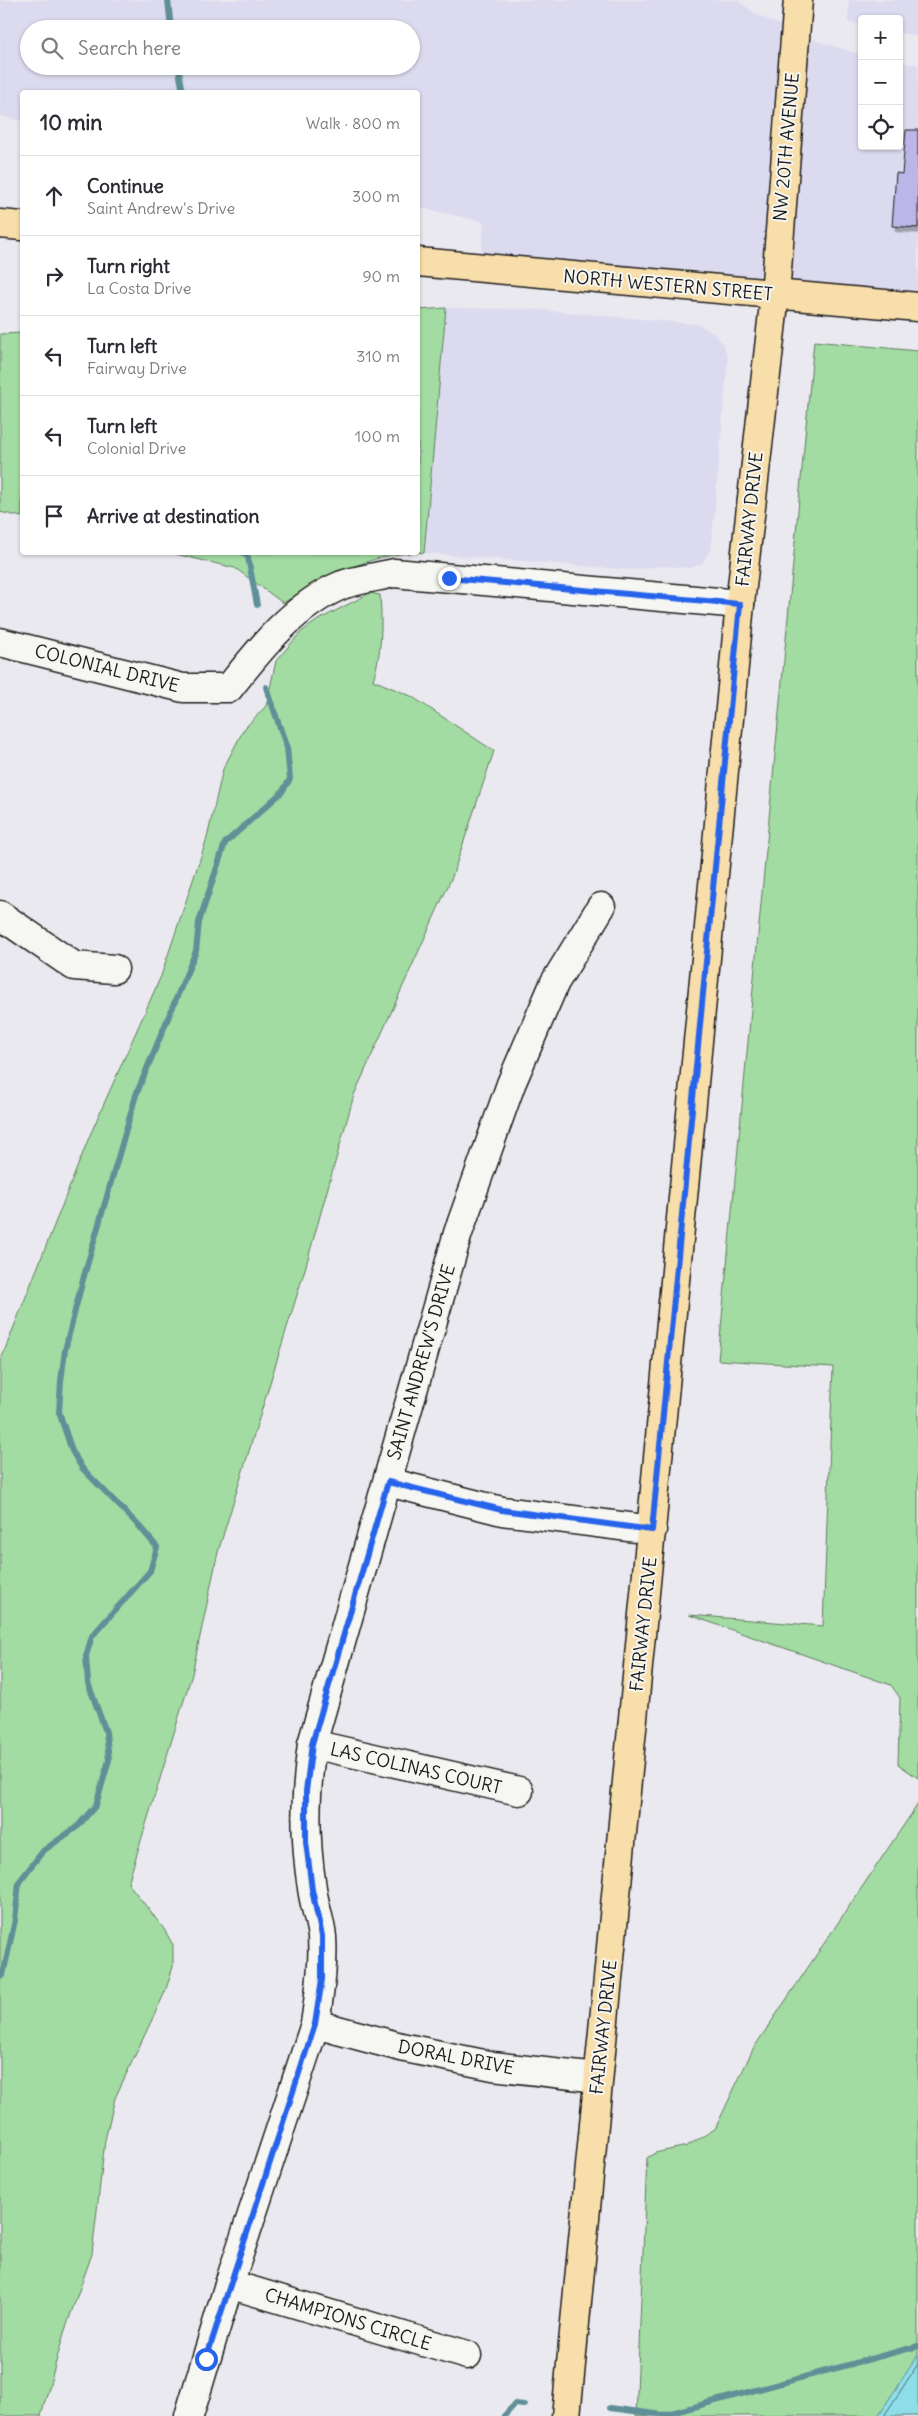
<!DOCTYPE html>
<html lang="en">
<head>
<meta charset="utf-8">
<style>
	body { margin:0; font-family:Delius,sans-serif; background:#f2f2f3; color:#2b2b33 }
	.controls { position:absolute; right:15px; top:15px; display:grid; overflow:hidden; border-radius:5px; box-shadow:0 1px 4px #0004 }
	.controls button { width:45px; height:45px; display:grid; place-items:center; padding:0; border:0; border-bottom:1px solid #e1e1e2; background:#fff; color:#2b2b33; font:25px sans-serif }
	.stop { position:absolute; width:15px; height:15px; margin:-11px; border:4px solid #2563eb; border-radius:50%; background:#fff }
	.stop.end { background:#2563eb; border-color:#fff; box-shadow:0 1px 5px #0008 }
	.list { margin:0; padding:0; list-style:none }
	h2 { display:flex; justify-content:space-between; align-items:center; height:65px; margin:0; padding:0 20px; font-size:21px }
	h2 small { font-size:16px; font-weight:400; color:#7c7c81 }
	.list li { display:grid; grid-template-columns:32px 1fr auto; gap:15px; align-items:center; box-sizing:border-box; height:80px; padding:0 20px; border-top:1px solid #e1e1e2 }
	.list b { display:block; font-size:19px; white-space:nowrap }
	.list p { margin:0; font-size:16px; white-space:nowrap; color:#7c7c81 }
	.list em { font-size:16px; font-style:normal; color:#7c7c81 }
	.icon { flex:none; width:28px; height:28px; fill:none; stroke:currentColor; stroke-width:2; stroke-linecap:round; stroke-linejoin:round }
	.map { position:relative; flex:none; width:918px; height:2416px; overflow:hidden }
	.search { position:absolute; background:#fff; box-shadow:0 1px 4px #0004; left:20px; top:20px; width:400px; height:55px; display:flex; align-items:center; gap:12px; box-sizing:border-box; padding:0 18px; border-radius:28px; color:#7c7c81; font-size:19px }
	.panel { position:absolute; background:#fff; box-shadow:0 1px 4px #0004; left:20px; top:90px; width:400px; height:465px; border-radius:5px }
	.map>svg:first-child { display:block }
	.built { fill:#dcdaee; fill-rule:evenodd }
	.green { fill:#a2dca2; stroke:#5f7c5f }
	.water { fill:#8edee9; stroke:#609097 }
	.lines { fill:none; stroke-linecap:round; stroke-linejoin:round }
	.shore { stroke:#4a6a6e; stroke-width:1 }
	.stream { stroke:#609097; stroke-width:6 }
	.building { fill:#bbb6e8; stroke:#1c1c1c; filter:url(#shadow) }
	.minor-casing { stroke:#1c1c1c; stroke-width:31 }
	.major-casing { stroke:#1c1c1c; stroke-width:31 }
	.minor { stroke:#f6f6f2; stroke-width:28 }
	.major { stroke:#f8deab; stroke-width:28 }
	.route { stroke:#2563eb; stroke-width:6 }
	.labels { text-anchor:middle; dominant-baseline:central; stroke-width:4; stroke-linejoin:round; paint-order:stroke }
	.street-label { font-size:18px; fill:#1c1c1c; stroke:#f6f6f2 }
</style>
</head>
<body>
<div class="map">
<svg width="918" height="2416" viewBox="0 0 918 2416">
	<defs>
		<filter id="shadow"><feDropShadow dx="3" dy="5.5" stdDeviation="0" flood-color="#0004"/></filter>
	</defs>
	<rect width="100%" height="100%" fill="#eae9f0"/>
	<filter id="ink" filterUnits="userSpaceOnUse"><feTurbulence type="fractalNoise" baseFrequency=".02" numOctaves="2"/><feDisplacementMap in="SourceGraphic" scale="10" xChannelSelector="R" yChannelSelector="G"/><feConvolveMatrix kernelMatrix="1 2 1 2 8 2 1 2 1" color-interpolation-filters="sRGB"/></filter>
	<g filter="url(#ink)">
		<g class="built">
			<path d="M0 0H737L756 14 804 37 862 55V146H899V62L918 65V307L480 268 484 222 418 207V92H22V121L0 116ZM29 29H411V66H29Z"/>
			<polygon points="849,0 918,0 918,36 899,33 899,19 862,19 862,25 848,22"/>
			<polygon points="446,308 530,309 697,324 712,332 723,343 728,358 711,549 702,563 691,568 660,566 633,570 424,553"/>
		</g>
		<g class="green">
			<polygon points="446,308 424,553 418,552 418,310"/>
			<polygon points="22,333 22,517 0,512 0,334"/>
			<polygon points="814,341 918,351 918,1778 898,1764 900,1698 891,1685 689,1615 823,1626 833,1367 718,1360"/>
			<path d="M171 553H410C365 556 321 580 283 603L235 568Z"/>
			<path d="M370 593 380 595C382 624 382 652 373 680L411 696 494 751 452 877 354 1095 305 1269 218 1552 192 1674 128 1883 164 1929 173 1945V1967L165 1992 115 2098 105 2140 92 2254 64 2333 41 2416H0V1362L90 1135 161 976 207 838 223 769 244 729 266 706 276 661 301 632 318 620Z"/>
			<polygon points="918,1804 918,2416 636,2416 647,2158 655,2153 687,2146 715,2129 753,2049"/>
		</g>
		<polygon class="water" points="918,2355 918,2416 878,2416"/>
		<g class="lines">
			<polyline class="shore" points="884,2416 918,2364"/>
			<g class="stream">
				<polyline points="168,0 171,29"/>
				<polyline points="178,66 183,92"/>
				<polyline points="242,552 248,557 257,605"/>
				<polyline points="0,1977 3,1975 15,1920 19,1882 43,1851 78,1826 96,1805 109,1760 106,1732 88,1683 86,1656 92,1636 150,1571 157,1547 139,1526 82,1468 72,1451 59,1412 61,1381 65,1350 82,1283 136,1095 196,951 199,922 225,843 282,792 290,779 287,748 266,687"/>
				<polyline points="610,2408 664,2415 918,2346"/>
				<polyline points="504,2416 515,2404 524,2405"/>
			</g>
		</g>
		<polygon class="building" points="906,130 918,130 918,228 892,226 896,173 902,174"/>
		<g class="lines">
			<defs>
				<g id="minor">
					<path d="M0 642 183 688H229C260 649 294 605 342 585 358 579 378 577 394 573L740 604"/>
					<polyline points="0,915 74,966 114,969"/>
					<polyline points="388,1482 502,1511 652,1530"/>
					<polyline points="312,1744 519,1791"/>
					<polyline points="315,2024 401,2047 493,2066 598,2078"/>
					<polyline points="229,2284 467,2355"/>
					<path d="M189 2416 229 2284 315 2024C319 1995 324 1966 322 1937 320 1920 314 1904 312 1888 304 1836 305 1795 312 1744L458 1233 511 1084 555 982 601 907"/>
				</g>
				<g id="major">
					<polyline points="0,224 22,226"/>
					<polyline points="418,262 918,307"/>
					<polyline points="566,2416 740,604 775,295 798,0"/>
				</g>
			</defs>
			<use href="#minor" class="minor-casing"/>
			<use href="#major" class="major-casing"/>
			<use href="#minor" class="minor"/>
			<use href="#major" class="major"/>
		</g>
	</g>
	<g class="lines" filter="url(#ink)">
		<polyline class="route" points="206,2359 315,2024 322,1979 322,1936 312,1890 306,1842 306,1791 312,1744 388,1482 502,1510 652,1530 740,604 449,578"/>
	</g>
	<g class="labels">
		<g class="street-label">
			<text transform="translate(786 147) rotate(-85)">NW 20TH AVENUE</text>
			<text transform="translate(668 285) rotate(5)">NORTH WESTERN STREET</text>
			<text transform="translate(749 519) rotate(-84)">FAIRWAY DRIVE</text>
			<text transform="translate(107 668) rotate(14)">COLONIAL DRIVE</text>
			<text transform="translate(421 1362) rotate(-74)">SAINT ANDREW'S DRIVE</text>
			<text transform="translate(643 1624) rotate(-84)">FAIRWAY DRIVE</text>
			<text transform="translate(416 1768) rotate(13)">LAS COLINAS COURT</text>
			<text transform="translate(603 2027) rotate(-84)">FAIRWAY DRIVE</text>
			<text transform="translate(456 2057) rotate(11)">DORAL DRIVE</text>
			<text transform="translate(348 2319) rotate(17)">CHAMPIONS CIRCLE</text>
		</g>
	</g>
</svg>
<div class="controls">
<button>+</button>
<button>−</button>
<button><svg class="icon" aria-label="locate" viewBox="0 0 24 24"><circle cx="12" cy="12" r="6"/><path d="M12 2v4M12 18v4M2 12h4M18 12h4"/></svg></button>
</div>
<div class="stop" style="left:206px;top:2359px"></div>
<div class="stop end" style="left:449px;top:578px"></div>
<div class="search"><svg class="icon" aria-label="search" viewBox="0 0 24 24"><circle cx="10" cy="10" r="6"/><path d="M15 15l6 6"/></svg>Search here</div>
<section class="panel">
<h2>10 min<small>Walk · 800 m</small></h2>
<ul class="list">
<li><svg class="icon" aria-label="ahead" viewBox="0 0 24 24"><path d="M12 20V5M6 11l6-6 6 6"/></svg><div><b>Continue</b><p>Saint Andrew's Drive</p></div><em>300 m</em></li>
<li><svg class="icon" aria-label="right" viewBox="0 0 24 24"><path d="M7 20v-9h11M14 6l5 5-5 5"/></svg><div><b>Turn right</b><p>La Costa Drive</p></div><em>90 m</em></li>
<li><svg class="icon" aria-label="left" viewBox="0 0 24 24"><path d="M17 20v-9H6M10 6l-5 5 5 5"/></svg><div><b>Turn left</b><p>Fairway Drive</p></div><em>310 m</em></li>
<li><svg class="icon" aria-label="left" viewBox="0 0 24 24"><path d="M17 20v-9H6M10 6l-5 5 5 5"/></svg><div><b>Turn left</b><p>Colonial Drive</p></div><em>100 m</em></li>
<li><svg class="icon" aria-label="arrive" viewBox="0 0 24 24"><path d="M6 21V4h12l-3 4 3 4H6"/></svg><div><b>Arrive at destination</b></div></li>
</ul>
</section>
</div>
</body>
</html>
